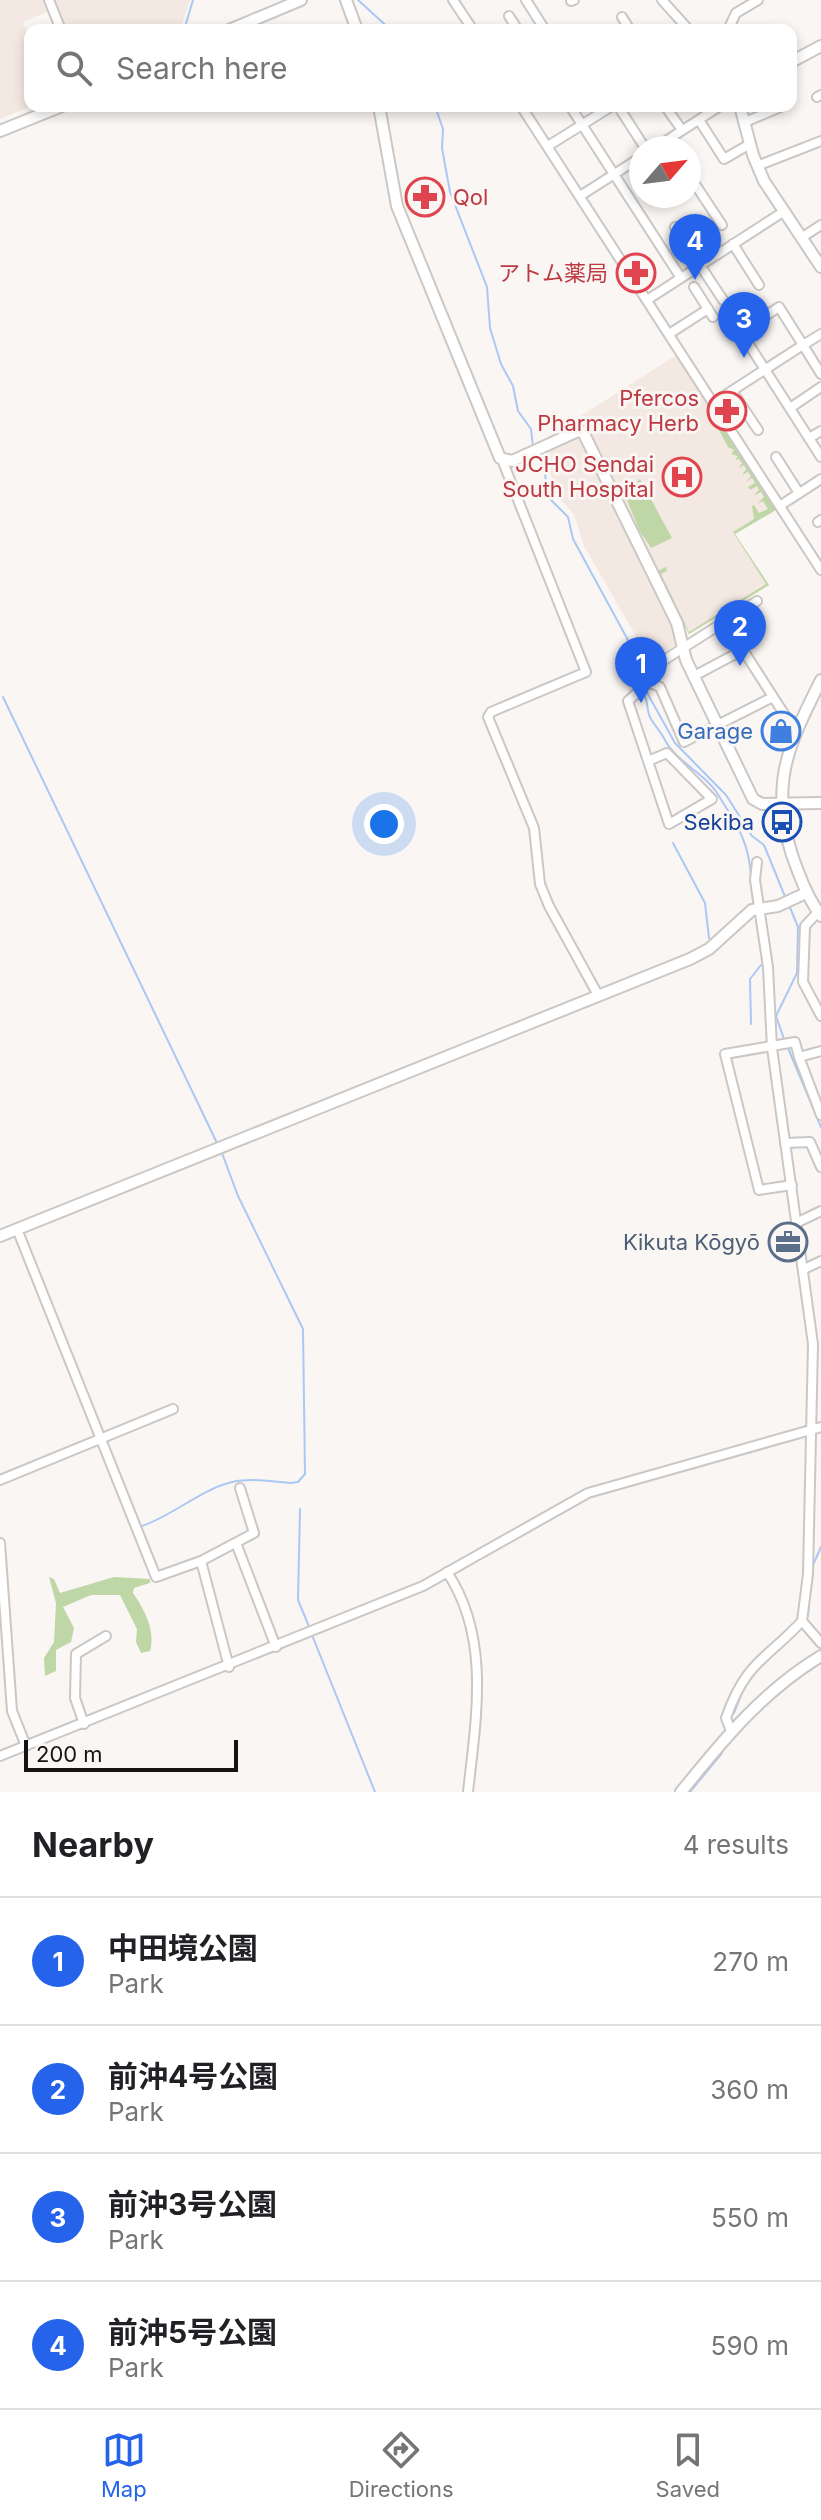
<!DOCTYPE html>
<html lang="en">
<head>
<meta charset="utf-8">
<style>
	body { margin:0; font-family:Inter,"Noto Sans JP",sans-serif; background:#f2f2f2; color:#202124 }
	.compass { position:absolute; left:629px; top:136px; width:72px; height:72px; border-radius:50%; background:#fff; box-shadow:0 4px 12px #0003; rotate:62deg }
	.scale { position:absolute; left:24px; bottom:20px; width:214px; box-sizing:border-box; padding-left:8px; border:4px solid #161413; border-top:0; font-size:22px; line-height:28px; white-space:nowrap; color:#161413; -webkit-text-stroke:6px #faf6f4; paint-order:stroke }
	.you { position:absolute; left:384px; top:824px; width:28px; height:28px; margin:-20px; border:6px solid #fff; border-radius:50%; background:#1a73e8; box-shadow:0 0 0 12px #1a73e833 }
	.badge { display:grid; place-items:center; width:52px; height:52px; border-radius:50%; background:#2563eb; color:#fff; font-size:26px; font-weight:700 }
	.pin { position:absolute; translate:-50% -66px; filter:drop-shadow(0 2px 4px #0008) }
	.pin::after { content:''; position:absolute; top:42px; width:28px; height:24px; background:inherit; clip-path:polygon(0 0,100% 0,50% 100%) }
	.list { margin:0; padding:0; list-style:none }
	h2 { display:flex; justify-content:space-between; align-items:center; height:104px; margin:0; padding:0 32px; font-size:34px }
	h2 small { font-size:26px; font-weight:400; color:#757577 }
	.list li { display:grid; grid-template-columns:52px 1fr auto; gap:24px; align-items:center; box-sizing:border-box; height:128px; padding:0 32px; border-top:2px solid #e0e0e0 }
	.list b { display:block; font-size:30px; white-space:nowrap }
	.list p { margin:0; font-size:26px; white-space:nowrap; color:#757577 }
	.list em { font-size:26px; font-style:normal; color:#757577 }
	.icon { flex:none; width:44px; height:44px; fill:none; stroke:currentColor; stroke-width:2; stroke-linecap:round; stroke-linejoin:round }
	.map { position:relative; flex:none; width:821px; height:1792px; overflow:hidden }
	.search { position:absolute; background:#fff; box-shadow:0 4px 12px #0003; left:24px; right:24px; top:24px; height:88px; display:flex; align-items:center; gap:20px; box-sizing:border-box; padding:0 28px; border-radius:16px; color:#757577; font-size:30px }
	.sheet { height:616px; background:#fff }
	nav { display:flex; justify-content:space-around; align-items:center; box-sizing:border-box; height:112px; border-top:2px solid #e0e0e0; background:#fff; font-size:22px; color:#757577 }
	nav a { display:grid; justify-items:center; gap:4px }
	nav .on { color:#2563eb }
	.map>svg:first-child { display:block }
	.built { fill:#f4e9e2 }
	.green { fill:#bfd7a7 }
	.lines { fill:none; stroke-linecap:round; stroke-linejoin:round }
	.stream { stroke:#abc8f5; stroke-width:2 }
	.minor-casing { stroke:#cbc7c4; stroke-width:12 }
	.tertiary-casing { stroke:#cbc7c4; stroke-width:14 }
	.minor { stroke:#fff; stroke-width:8 }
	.tertiary { stroke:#fff; stroke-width:10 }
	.labels { text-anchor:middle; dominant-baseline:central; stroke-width:6; stroke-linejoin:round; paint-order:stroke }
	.health-label { font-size:22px; fill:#be3a42; stroke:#faf6f4; text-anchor:end }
	.shop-label { font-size:22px; fill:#366cbe; stroke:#faf6f4; text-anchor:end }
	.transit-label { font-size:22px; fill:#164399; stroke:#faf6f4; text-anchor:end }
	.service-label { font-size:22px; fill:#4e5e75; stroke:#faf6f4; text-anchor:end }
</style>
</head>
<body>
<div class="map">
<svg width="821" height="1792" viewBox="0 0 821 1792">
	<rect width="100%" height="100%" fill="#faf6f4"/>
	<g class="built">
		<polygon points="0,0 44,0 48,12 23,22 30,40 32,106 0,119"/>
		<polygon points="54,0 190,0 180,30 66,30"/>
		<polygon points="678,354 776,510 735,534 769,585 689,634 586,430 578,427 538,443"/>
		<polygon points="577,437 582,439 673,625 671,632 677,644 646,663 641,645 584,546 574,514 559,498 542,452"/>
	</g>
	<g class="green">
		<polygon points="714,413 776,510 735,534 769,585 689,634 657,571 666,567 667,571 661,574 689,632 766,584 733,532 754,519 752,506 754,505 759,513 768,509 763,501 757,504 764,497 761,492 753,496 759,490 757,486 750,490 748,487 755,483 752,478 746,482 751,476 748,472 742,475 746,469 744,465 739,468 742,463 739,459 735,460 738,456 731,454 734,450 728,447 711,415"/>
		<polygon points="640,479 672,538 651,548 639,530 625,495"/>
		<path d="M49 1577 54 1579 60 1593 114 1577 150 1579V1583L134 1588 133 1593C144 1609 156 1631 150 1651L141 1653 136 1642 137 1629 120 1595H91L63 1607 74 1628 71 1642 56 1650V1671L45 1676 44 1658 54 1642 56 1603Z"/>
	</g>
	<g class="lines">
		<g class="stream">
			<polyline points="358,0 391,30"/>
			<polyline points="184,30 193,0"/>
			<polyline points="435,106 443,129 442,148 450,192 487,287 490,328 501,364 513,386 518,411 531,429 533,447"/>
			<polyline points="0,125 47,106"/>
			<polyline points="537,455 543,463 549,498 568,517 573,539 629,642 636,661 636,680 640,685"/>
			<polyline points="632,651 631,674 637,686"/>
			<polyline points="645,689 675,743 726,795 752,836 764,845 786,899"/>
			<path d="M641 691C650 700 645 709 651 719 655 726 661 732 665 740 676 762 706 774 717 793 735 822 749 840 751 877"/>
			<polyline points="3,697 217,1143"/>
			<polyline points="673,843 705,903 709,938"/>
			<polyline points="752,887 753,902"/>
			<polyline points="751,1024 750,979 761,965"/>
			<polyline points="785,1042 776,1016 797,973 798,927 789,905"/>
			<polyline points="788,1048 821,1127"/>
			<polyline points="300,1509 298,1600 310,1629"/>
			<path d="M139 1527C172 1517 199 1490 232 1482 250 1478 272 1481 290 1483L298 1482 305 1474 303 1329 238 1196 222 1153"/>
			<polyline points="812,1567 821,1547"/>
			<polyline points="808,1616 810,1590"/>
			<polyline points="312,1635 375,1792"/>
			<polyline points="734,1713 744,1688"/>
			<polyline points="690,1792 722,1753"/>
		</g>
		<defs>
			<g id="minor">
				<polyline points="49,0 61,30"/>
				<polyline points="453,0 473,30"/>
				<polyline points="526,0 545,30"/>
				<polyline points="662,0 689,30"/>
				<polyline points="571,1 574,0"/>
				<polyline points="509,16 518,30"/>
				<polyline points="622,17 630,30"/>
				<polyline points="728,30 736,13 758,0"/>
				<polyline points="817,97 821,95"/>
				<polyline points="521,106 821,570"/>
				<polyline points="570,106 681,278"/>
				<polyline points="618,106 645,148"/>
				<polyline points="665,106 682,130"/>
				<polyline points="699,120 724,159 750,144"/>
				<polyline points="745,122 783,106"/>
				<polyline points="548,146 612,106"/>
				<polyline points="655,148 720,106"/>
				<polyline points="757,166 821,141"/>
				<polyline points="689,175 722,225"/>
				<polyline points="580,196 641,157"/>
				<polyline points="675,227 723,300"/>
				<polyline points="801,238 821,225"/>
				<polyline points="733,244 759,285"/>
				<polyline points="694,287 713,317"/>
				<polyline points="647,300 783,212"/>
				<polyline points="669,334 708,309"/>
				<polyline points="821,334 803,345 779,307 741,332 821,457"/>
				<polyline points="732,391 758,430"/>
				<polyline points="713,403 803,345 821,374"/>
				<polyline points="790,408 821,387"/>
				<polyline points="809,438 821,431"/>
				<polyline points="776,457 799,493"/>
				<polyline points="503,462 586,672 491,712 488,717 534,828 540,884 549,906 598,995"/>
				<polyline points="781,505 821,479"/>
				<polyline points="818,522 821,520"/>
				<polyline points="694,676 743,650 795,731"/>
				<polyline points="649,682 660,687 684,742 773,697"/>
				<polyline points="648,761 667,753 712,799 669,824 628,701 649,682 650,669 757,601"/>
				<polyline points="757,862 755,880 768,967 772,1048 813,1344 808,1574 802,1621 821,1643"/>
				<polyline points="818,912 805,926 803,982 821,1016"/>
				<polyline points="799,1057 821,1115"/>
				<polyline points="785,1143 810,1142 821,1167"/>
				<polyline points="792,1185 759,1190 725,1054 795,1042 799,1057 821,1051"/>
				<polyline points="798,1222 821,1211"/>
				<polyline points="17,1229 156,1577 201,1561 229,1667"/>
				<polyline points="804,1269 821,1261"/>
				<polyline points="0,1480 173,1409"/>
				<polyline points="0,1543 12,1711 26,1746"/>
				<polyline points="236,1543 276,1647"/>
				<polyline points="201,1561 254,1533 240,1488"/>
				<path d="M447 1572C491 1638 476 1718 468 1792"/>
				<polyline points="84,1724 75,1698 76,1654 106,1636"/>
				<path d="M731 1731 726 1718C746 1661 766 1660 802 1621"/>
				<polyline points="0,1756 423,1586 588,1493 821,1427"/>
			</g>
			<g id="tertiary">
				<polyline points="346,0 357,30"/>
				<polyline points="229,30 301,0"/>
				<polyline points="791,62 821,46"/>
				<polyline points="379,106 397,206 500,458 512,461 578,431 583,432 677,623 686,660 753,799 762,804 821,803"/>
				<polyline points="740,106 753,155 764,181 821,267"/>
				<polyline points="0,131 62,106"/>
				<path d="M821 680C789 744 769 783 792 855 800 877 807 897 821 916"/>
				<polyline points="0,1236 690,959 709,949 752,910 778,906 806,893"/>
				<path d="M681 1792C723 1740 763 1691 821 1656"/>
			</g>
		</defs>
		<use href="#minor" class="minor-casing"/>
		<use href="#tertiary" class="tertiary-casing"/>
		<use href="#minor" class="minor"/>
		<use href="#tertiary" class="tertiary"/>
	</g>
	<defs>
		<symbol id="pharmacy-ring" viewBox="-11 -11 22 22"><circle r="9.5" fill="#faf6f4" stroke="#e0444e" stroke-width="1.5"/><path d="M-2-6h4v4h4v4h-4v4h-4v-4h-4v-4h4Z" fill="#e0444e"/></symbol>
		<symbol id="hospital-ring" viewBox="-11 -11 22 22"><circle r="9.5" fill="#faf6f4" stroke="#e0444e" stroke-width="1.5"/><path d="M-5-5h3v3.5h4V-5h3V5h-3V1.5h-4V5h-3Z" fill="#e0444e"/></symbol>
		<symbol id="shop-ring" viewBox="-11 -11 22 22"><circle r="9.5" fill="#faf6f4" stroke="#3f7fe0" stroke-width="1.5"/><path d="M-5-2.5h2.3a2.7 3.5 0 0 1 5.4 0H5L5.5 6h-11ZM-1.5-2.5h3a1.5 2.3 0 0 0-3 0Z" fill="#3f7fe0"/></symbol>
		<symbol id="bus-ring" viewBox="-11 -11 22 22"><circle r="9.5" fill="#faf6f4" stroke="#1a4fb4" stroke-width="1.5"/><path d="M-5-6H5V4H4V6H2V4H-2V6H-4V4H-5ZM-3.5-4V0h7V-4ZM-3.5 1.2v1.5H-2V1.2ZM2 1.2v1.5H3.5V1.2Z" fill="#1a4fb4"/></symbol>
		<symbol id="office-ring" viewBox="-11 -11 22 22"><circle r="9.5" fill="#faf6f4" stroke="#5c6f8a" stroke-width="1.5"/><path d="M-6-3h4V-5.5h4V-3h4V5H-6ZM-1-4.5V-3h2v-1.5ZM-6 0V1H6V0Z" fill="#5c6f8a"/></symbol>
	</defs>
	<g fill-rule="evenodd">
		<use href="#pharmacy-ring" x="403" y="175" width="44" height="44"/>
		<use href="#pharmacy-ring" x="614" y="251" width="44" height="44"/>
		<use href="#pharmacy-ring" x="705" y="389" width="44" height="44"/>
		<use href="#hospital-ring" x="660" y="455" width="44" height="44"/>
		<use href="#shop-ring" x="759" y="709" width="44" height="44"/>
		<use href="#bus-ring" x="760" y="800" width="44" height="44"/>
		<use href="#office-ring" x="766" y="1220" width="44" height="44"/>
	</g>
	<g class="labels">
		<g class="health-label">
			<text x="453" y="197" text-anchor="start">Qol</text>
			<text x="608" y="273">アトム薬局</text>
			<text x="699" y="398">Pfercos<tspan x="699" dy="25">Pharmacy Herb</tspan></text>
			<text x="654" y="464">JCHO Sendai<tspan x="654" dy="25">South Hospital</tspan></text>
		</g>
		<g class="shop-label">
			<text x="753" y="731">Garage</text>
		</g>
		<g class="transit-label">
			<text x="754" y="822">Sekiba</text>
		</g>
		<g class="service-label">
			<text x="760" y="1242">Kikuta Kōgyō</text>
		</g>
	</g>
</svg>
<svg class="compass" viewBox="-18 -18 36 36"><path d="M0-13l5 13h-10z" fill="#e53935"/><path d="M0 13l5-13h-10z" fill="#757577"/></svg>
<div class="scale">200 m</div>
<div class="you"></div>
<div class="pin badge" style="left:641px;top:703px">1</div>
<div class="pin badge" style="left:740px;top:666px">2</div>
<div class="pin badge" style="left:744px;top:358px">3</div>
<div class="pin badge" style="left:695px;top:280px">4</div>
<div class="search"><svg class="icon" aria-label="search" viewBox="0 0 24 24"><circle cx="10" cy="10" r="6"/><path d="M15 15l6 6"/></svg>Search here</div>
</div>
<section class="sheet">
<h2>Nearby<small>4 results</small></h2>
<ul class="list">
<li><span class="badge">1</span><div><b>中田境公園</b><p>Park</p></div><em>270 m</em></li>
<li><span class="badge">2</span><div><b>前沖4号公園</b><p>Park</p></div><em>360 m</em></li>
<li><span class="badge">3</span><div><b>前沖3号公園</b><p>Park</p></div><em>550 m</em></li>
<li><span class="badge">4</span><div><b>前沖5号公園</b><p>Park</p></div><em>590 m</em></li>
</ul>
</section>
<nav>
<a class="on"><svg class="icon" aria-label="map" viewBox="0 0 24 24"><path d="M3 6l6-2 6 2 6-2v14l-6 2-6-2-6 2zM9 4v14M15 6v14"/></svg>Map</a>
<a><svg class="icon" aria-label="directions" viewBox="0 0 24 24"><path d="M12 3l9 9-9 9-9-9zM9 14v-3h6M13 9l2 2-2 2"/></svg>Directions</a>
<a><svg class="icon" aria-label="saved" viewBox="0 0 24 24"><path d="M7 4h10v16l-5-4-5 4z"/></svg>Saved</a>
</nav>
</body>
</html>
